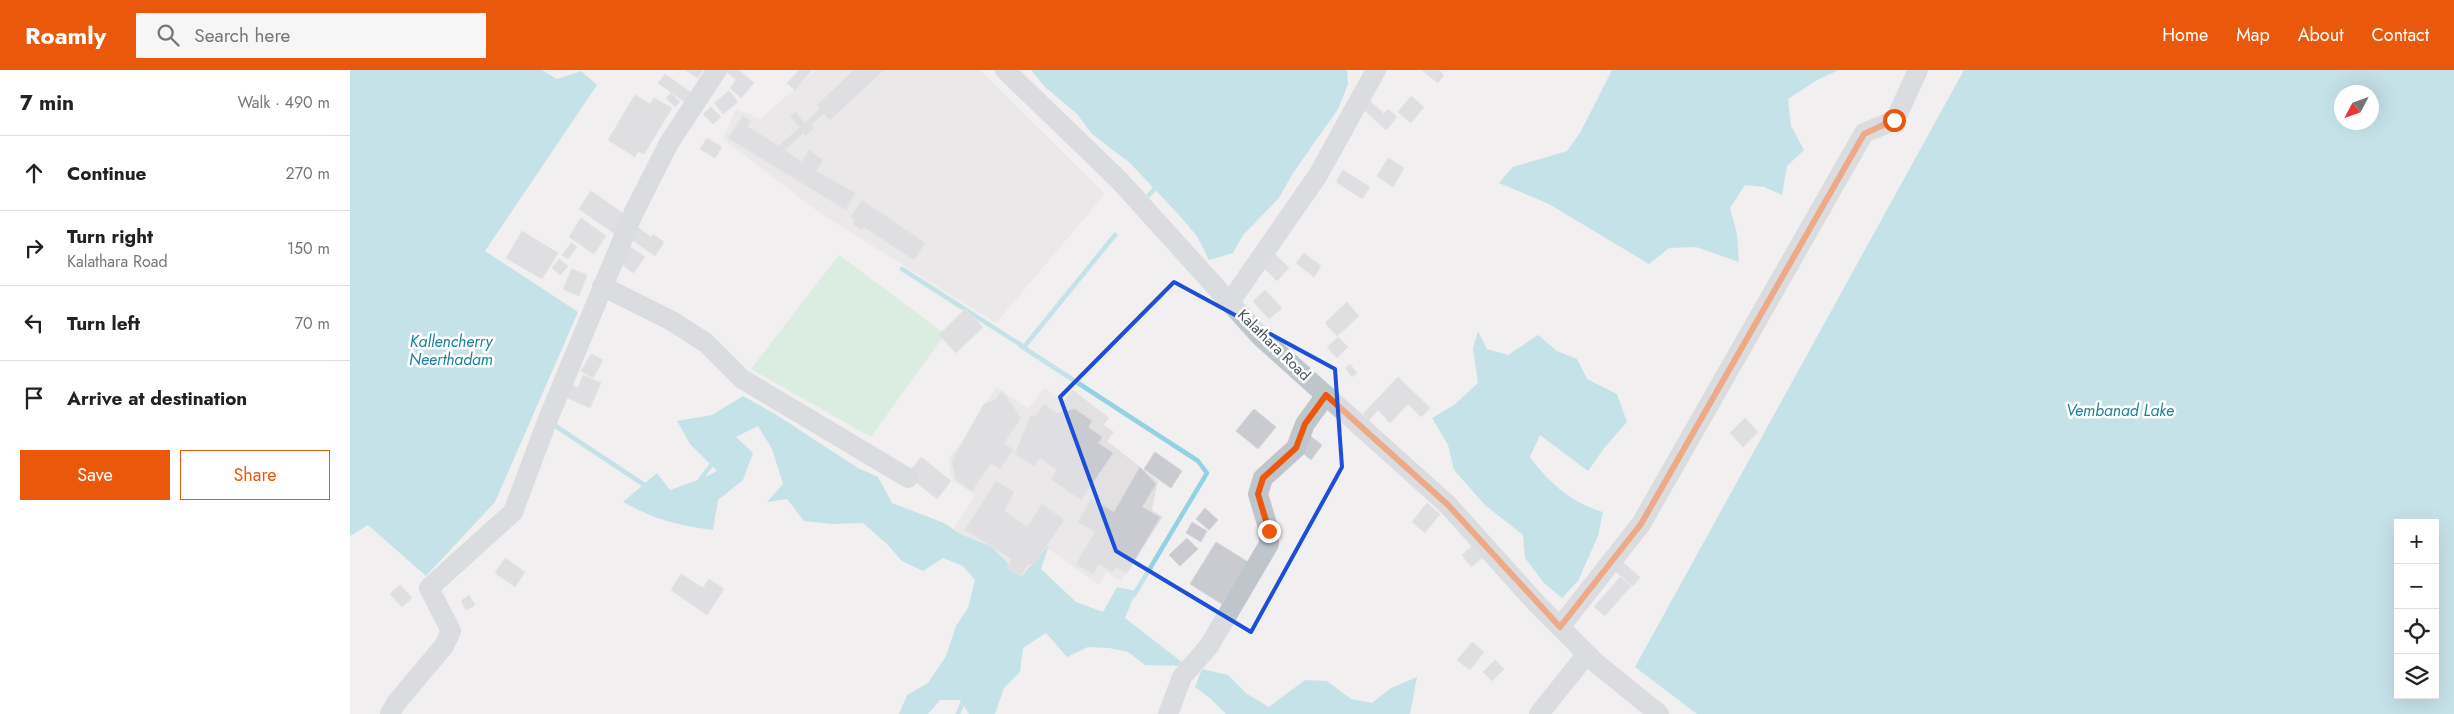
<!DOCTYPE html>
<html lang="en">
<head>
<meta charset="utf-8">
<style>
	body { margin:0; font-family:Jost,sans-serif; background:#f6f6f6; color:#222 }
	.controls { position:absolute; right:15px; bottom:15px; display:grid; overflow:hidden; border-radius:0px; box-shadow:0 5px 20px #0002 }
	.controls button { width:45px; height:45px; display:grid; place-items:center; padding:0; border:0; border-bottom:1px solid #e0e0e0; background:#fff; color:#222; font:25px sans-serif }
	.compass { position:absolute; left:1984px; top:15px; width:45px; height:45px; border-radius:50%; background:#fff; box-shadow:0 5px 20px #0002; rotate:229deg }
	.stop { position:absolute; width:15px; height:15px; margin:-11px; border:4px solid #ea580c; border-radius:50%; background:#fff }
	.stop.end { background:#ea580c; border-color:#fff; box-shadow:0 1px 5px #0008 }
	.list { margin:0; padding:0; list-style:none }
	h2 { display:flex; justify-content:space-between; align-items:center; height:65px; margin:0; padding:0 20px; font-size:21px }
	h2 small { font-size:16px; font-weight:400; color:#767676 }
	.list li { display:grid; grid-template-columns:32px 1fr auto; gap:15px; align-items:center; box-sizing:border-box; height:75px; padding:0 20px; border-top:1px solid #e0e0e0 }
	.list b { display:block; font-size:19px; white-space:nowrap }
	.list p { margin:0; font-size:16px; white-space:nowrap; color:#767676 }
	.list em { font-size:16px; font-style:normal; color:#767676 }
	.actions { display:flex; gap:10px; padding:15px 20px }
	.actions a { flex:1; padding:11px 0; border:1px solid #ea580c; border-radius:0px; text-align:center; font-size:18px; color:#ea580c }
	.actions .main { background:#ea580c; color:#fff }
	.icon { flex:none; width:28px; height:28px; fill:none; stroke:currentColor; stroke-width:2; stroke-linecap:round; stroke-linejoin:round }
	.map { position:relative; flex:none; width:2104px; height:644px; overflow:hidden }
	header { display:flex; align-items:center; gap:30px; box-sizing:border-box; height:70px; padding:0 25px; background:#ea580c; color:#fff }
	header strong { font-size:24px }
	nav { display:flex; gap:28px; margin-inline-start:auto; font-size:18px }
	.search { width:350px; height:45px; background:#f6f6f6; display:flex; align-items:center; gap:12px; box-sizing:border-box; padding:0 18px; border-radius:0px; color:#767676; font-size:19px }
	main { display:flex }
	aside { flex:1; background:#fff }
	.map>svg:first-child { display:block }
	.education { fill:#e2e0e0 }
	.green { fill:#c1ead1 }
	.water { fill:#93d2e3; fill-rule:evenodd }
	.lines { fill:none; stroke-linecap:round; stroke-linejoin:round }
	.stream { stroke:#93d2e3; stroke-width:4.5 }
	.building { fill:#c9cbd1; stroke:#d3d5d9 }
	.minor { stroke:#bec6cc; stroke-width:20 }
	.route { stroke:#ea580c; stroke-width:6 }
	.marked { fill:none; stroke:#1d4ed8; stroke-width:4; stroke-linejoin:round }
	.labels { text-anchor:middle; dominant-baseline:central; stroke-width:5; stroke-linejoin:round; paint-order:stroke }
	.street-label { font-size:15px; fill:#48525a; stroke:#fff }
	.water-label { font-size:16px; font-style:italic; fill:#1b809b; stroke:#fff }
</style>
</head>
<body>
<header>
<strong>Roamly</strong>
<div class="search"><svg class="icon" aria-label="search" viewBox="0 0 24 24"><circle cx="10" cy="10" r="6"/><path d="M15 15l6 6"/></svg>Search here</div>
<nav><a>Home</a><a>Map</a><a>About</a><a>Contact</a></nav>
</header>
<main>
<aside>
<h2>7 min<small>Walk · 490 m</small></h2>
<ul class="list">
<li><svg class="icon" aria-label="ahead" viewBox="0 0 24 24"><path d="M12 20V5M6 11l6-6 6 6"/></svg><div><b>Continue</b></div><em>270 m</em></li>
<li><svg class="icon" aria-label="right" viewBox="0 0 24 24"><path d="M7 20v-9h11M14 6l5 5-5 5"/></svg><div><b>Turn right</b><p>Kalathara Road</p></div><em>150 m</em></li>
<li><svg class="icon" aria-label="left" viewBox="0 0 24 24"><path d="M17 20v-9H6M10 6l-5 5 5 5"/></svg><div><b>Turn left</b></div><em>70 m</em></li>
<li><svg class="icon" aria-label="arrive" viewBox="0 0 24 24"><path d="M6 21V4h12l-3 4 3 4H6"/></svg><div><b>Arrive at destination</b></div></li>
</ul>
<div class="actions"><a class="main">Save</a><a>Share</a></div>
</aside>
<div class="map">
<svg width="2104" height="644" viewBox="0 0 2104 644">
	<rect width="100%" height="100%" fill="#f1efef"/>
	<g class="education">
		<polygon points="466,0 630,0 755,124 646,253 471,144 373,69 386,39 410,49"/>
		<polygon points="646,317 678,338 695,318 713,332 723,320 759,348 754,355 764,362 757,371 808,411 802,440 813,447 771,511 756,502 749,515 696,477 676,510 601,463 625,425 602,410 598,389 613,370"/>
	</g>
	<polygon class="green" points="489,185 595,264 521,367 401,299"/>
	<g class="water">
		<polygon points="0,0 192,0 207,9 231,1 247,15 135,181 228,242 145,432 76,506 18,455 0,466"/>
		<polygon points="681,0 997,0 998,14 988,39 943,103 929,128 893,165 883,183 859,190 847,166 828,144 780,93 742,64 727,44 695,17"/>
		<polygon points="1262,0 1489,0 1467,10 1438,29 1441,56 1454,80 1437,96 1432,125 1414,117 1395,115 1380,138 1387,164 1389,192 1346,177 1319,178 1299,194 1199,134 1149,113 1163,97 1217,81 1230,63"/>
		<path d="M1614 0H2104V644H1347L1285 597ZM1992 22H2022V52H1992ZM2048 453H2085V625H2048Z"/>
		<path d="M1128 261 1137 279 1158 285 1188 265 1207 281 1227 289 1237 309 1267 324 1277 352 1255 377 1238 401 1190 365 1180 387C1199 413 1222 433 1253 442L1248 466 1228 511 1212 528 1194 513 1175 488 1173 465 1135 435 1104 400 1098 375 1082 348 1104 335 1128 313 1123 279Z"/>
		<path d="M393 326 425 344 508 398 528 407 542 433 594 453 610 464 642 477 671 507 699 475 691 499 726 532 753 542 767 517 786 521 775 548 837 596 795 595 778 582 759 578 738 577 717 587 696 563 673 578 670 602 654 618 645 644H619L610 630H590L578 644H549L557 625 578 613 596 586 606 556 618 538 625 510 613 496 593 488 573 501 552 491 537 474 513 453 482 454 454 451 437 429 417 432 433 414 422 379 408 356 386 367 403 383 393 410 368 430 363 460C326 455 306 450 273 432L307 403 320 420 351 409 367 401 340 374 327 351 362 345Z"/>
		<polygon points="852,599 878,605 897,624 919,637 955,610 977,611 1001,629 1022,633 1041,618 1067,607 1060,644 876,644 861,629 845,617"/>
	</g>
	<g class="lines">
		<g class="stream">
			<polyline points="799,125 807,116"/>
			<polyline points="552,199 674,277 765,165"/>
			<polyline points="671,276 848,391 857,403 784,525"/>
			<polyline points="201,353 299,418"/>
			<polyline points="348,413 364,391"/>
			<polyline points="608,644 614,629"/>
		</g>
	</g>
	<g class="building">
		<polygon points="335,0 353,0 348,8"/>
		<polygon points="374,0 389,0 404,13 391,28 380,18 386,10"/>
		<polygon points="449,0 462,0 445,20 437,13"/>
		<polygon points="504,0 534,0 480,50 474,44 460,55 464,58 456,66 453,63 435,80 452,92 459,80 473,90 466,101 505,123 496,140 378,68 393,46 401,51 397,56 429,76 450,57 440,47 445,42 455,53 470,39 467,35"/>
		<polygon points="1074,0 1088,0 1094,5 1088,13 1073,1"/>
		<polygon points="315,4 343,24 336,33 308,13"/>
		<polygon points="379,21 388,32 373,44 364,33"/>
		<polygon points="321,23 330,32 325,37 316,28"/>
		<polygon points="285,25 300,34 304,28 322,38 294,84 288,81 285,87 258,70"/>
		<polygon points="1061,26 1074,37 1061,53 1048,42"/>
		<polygon points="1019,30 1034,44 1038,39 1047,47 1036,60 1012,38"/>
		<polygon points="361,37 371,47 363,54 353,44"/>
		<polygon points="357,68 372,77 365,88 350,79"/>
		<polygon points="1038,88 1054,98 1043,117 1027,106"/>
		<polygon points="993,100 1020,117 1012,129 986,112"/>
		<polygon points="241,121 277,146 265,164 229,139"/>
		<polygon points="512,130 575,173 564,190 514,157 512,160 503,154 505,150 501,147"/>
		<polygon points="231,148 256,166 244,184 219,167"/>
		<polygon points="286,156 301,167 303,164 314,172 305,186 278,167"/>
		<polygon points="172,161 208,183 192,209 156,188"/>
		<polygon points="221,173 227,177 218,189 212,185"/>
		<polygon points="278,175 295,187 283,203 266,190"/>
		<polygon points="924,183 939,198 927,211 911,195"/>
		<polygon points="954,183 971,196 964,207 946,193"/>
		<polygon points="209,189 218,196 210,205 202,198"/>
		<polygon points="222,199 237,205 229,226 213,219"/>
		<polygon points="915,220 932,238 919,249 903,231"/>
		<polygon points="997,232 1009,246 987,266 975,253"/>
		<polygon points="615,239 633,257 606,283 589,265"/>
		<polygon points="988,267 998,277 987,288 977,277"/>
		<polygon points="241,284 253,290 243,308 231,301"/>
		<polygon points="1000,294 1007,303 1002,307 995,298"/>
		<polygon points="233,305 251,313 240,338 211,325 217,313 228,318"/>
		<polygon points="1048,307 1080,338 1071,347 1058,334 1040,353 1028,340 1019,350 1013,344"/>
		<polygon points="652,321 671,348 654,373 663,380 650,399 641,393 622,421 606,410 602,391 634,334 645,330"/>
		<polygon points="694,334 707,343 725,339 742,351 738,357 752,367 748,373 763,383 731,430 701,409 707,400 690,388 684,396 665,384 681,345 685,347"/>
		<polygon points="904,339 926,357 908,379 886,361"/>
		<polygon points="1395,348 1408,362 1393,377 1380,363"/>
		<polygon points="959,365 972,375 961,390 948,379"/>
		<polygon points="805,382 832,401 821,418 794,399"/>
		<polygon points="571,387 601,411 587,429 557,405"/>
		<polygon points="790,397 806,414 792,437 810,447 777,503 766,497 763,502 749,494 743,504 726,494 745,462 728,452 741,429 764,442"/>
		<polygon points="646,411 664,422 654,441 677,457 692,434 714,450 684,494 678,494 671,506 657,498 662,489 615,460"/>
		<polygon points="1077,433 1090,444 1075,463 1062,452"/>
		<polygon points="855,438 868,450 859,460 846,449"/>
		<polygon points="842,452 857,461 851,472 836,463"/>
		<polygon points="837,468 848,479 830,496 819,485"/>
		<polygon points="866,472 898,492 872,534 840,514"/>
		<polygon points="1122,476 1132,488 1121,497 1112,485"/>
		<polygon points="155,488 175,502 165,517 145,503"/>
		<polygon points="1269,489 1290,507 1283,516 1261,498"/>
		<polygon points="331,504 353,518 359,509 374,519 357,545 321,520"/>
		<polygon points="1270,507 1281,516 1255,546 1244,537"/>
		<polygon points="50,515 62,528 52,537 40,524"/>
		<polygon points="119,525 125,535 116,540 111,531"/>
		<polygon points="1122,572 1134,582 1120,600 1107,590"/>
		<polygon points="1145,590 1154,599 1142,611 1133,602"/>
	</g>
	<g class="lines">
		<g class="minor">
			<polyline points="655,0 769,110 911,267 1098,435 1187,534 1246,593 1309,644"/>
			<polyline points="252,216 322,251 356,273 392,309 558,408"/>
			<polyline points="880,232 968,105 1026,0"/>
			<polyline points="1210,557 1291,454 1514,63 1545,50 1568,0"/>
			<polyline points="40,644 46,633 94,576 101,561 79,518 163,442 198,349 284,142 319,73 367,0"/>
			<polyline points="818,644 832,607 859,576 919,474 919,461 908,424 913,408 946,378 955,354 976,325"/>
			<polyline points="1189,644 1237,584"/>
		</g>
	</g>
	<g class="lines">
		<polyline class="route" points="919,461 908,424 913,408 946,378 955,354 976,325 1098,435 1210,557 1291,454 1514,64 1544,50"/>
	</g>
	<path d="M0 0H2104V644H0ZM824 212 985 299 992 397 901 562 766 481 710 327Z" fill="#f1efef" fill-opacity=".55" fill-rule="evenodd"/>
	<path class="marked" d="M824 212 985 299 992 397 901 562 766 481 710 327Z"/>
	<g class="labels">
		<g class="street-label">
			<text transform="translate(924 275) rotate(44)">Kalathara Road</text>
		</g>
		<g class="water-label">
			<text x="101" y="271">Kallencherry<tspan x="101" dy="18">Neerthadam</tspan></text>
			<text x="1770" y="340">Vembanad Lake</text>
		</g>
	</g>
</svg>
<div class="controls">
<button>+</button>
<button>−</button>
<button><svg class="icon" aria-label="locate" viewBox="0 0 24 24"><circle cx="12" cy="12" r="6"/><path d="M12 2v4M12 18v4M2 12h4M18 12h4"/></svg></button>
<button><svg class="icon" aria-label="layers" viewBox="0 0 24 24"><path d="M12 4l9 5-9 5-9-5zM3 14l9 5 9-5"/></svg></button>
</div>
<svg class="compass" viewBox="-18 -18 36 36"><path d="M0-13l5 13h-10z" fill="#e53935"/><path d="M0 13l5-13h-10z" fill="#767676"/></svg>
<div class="stop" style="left:1544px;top:50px"></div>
<div class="stop end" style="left:919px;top:461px"></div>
</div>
</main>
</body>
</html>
